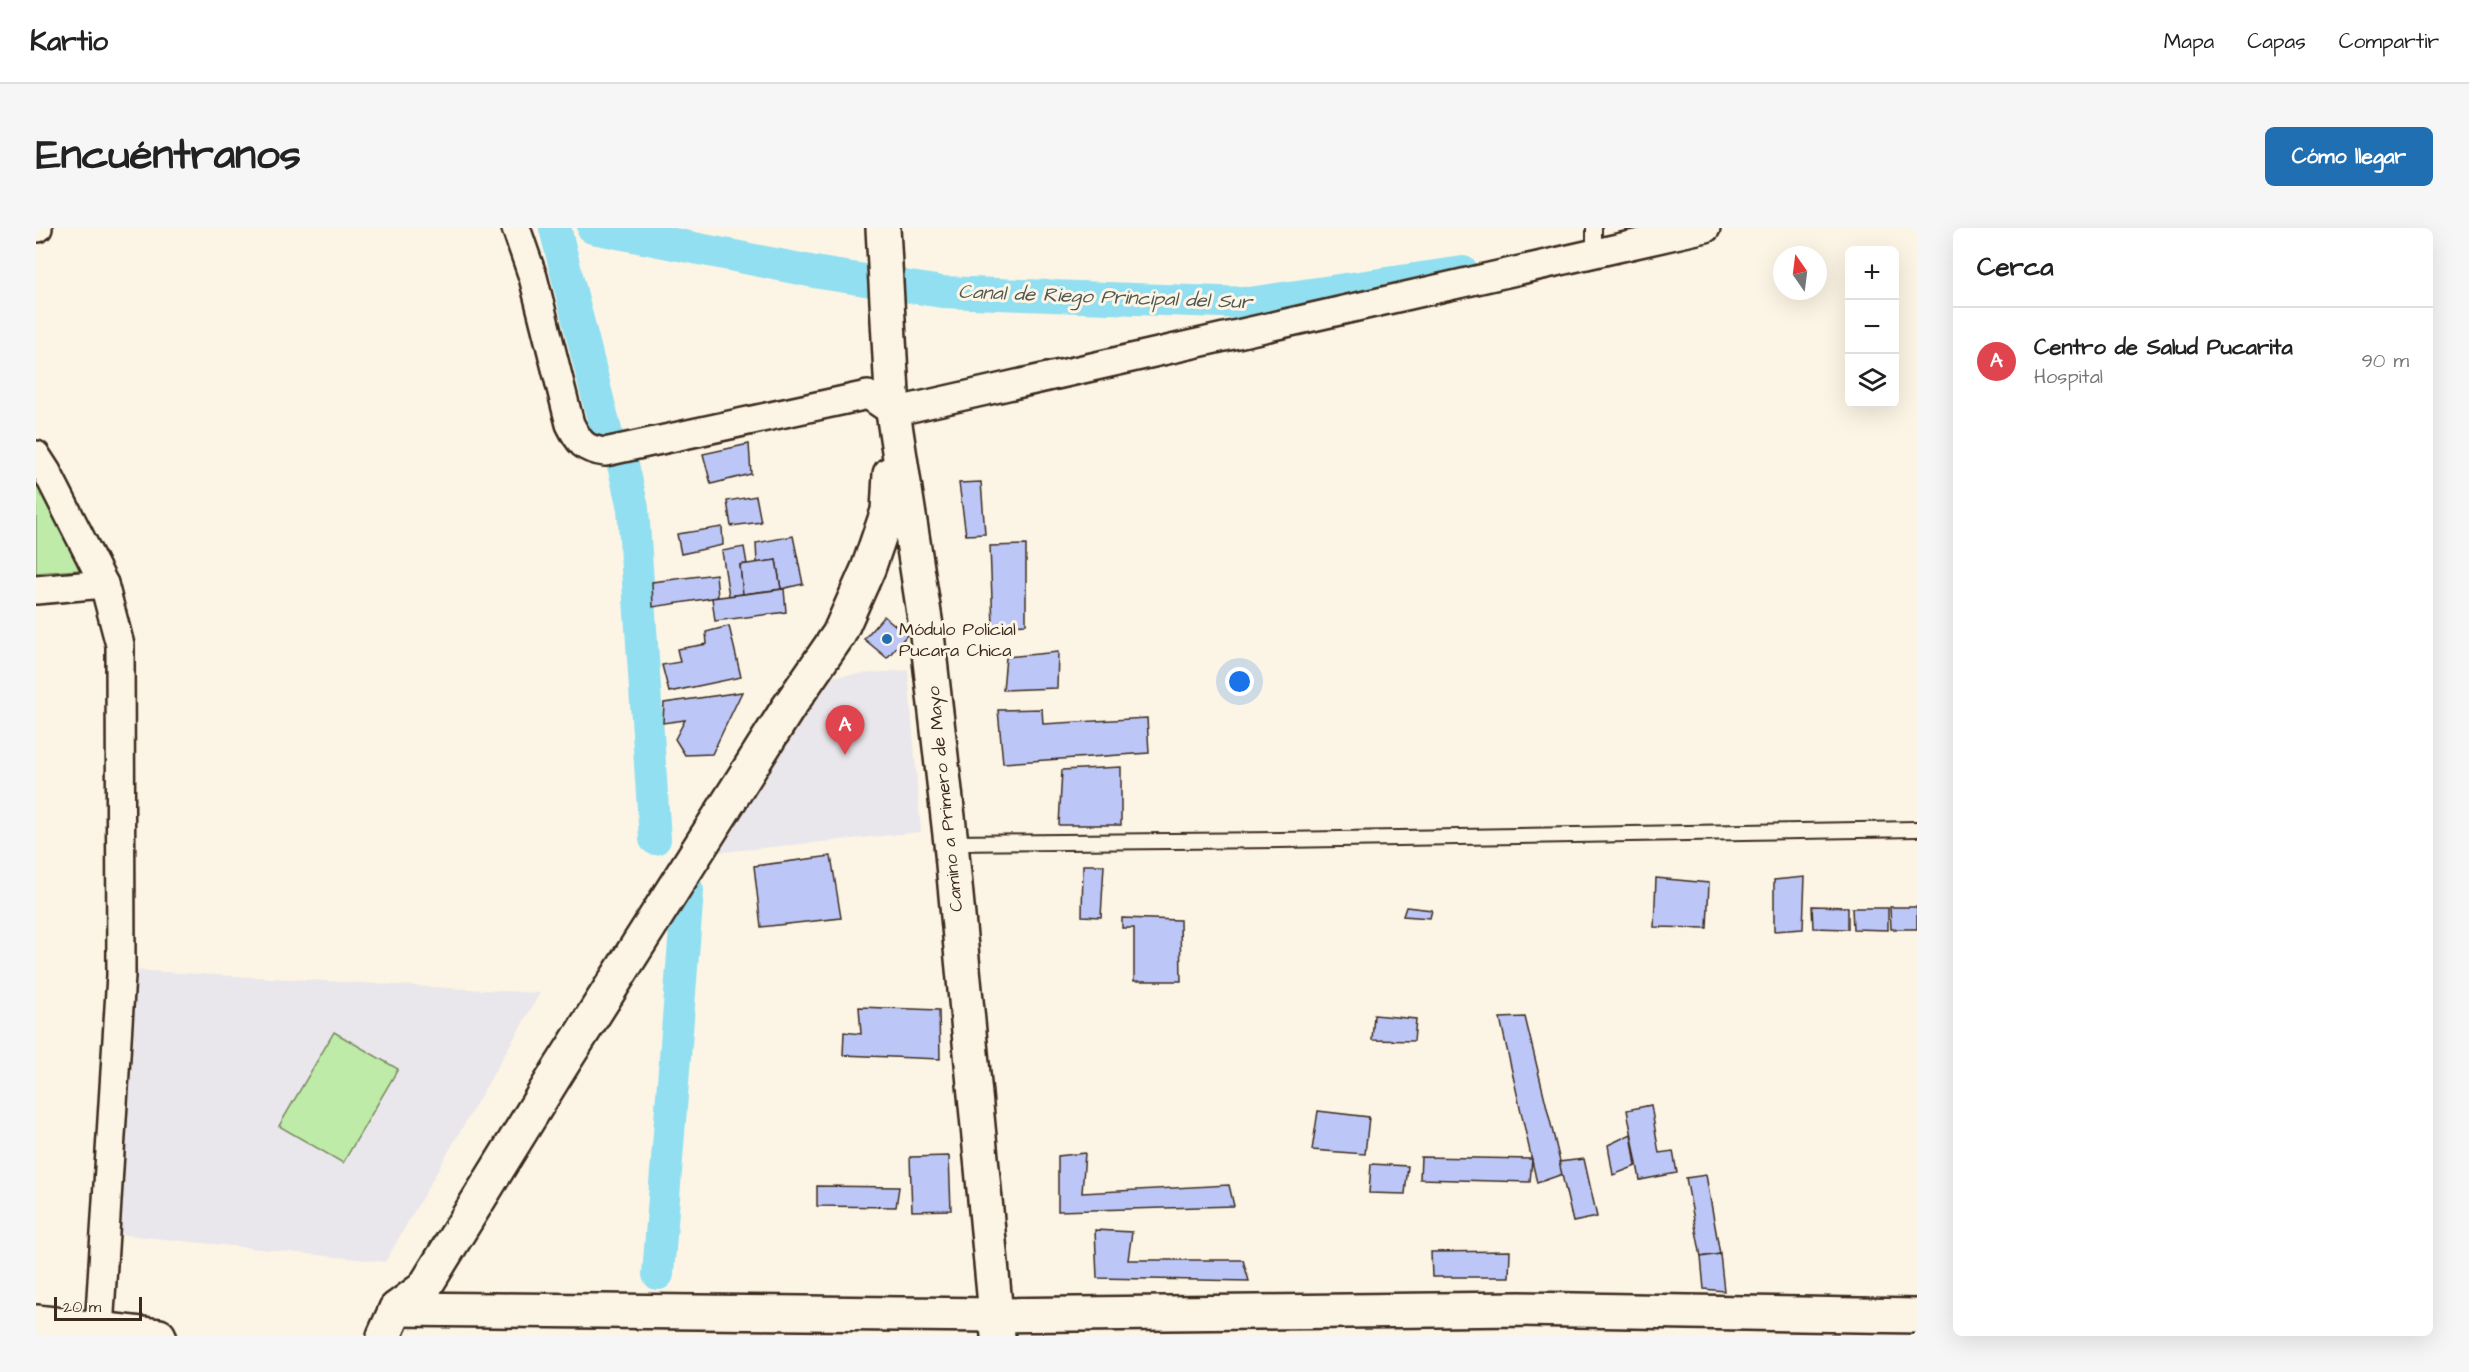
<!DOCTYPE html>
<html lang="es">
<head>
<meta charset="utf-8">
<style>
	body { margin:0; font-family:"Architects Daughter",sans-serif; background:#f6f6f6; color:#222 }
	.controls { position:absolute; right:18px; top:18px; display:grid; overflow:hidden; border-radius:9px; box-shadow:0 6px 24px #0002 }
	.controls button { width:54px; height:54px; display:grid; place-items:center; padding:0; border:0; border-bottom:2px solid #e0e0e0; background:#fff; color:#222; font:30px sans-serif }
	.compass { position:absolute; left:1737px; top:18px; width:54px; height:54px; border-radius:50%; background:#fff; box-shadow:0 6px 24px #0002; rotate:346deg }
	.scale { position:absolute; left:18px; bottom:15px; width:88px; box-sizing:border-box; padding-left:6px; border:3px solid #3b2a1e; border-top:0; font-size:16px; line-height:21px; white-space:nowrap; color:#3b2a1e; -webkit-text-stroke:4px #fcf5e5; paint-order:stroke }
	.you { position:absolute; left:1204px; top:454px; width:21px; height:21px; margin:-15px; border:4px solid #fff; border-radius:50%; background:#1a73e8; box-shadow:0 0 0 9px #1a73e833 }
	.badge { display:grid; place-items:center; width:39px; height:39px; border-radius:50%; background:#1f6fb2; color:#fff; font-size:20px; font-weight:700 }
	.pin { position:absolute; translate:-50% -50px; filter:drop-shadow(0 2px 3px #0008) }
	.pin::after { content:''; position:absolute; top:32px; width:21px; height:18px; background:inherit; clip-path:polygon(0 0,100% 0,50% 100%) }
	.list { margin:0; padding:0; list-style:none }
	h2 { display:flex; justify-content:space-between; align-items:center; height:78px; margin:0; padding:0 24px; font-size:26px }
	h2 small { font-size:20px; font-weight:400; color:#767676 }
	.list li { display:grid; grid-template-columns:39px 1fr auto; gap:18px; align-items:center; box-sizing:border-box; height:108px; padding:0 24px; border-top:2px solid #e0e0e0 }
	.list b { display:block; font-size:22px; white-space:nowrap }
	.list p { margin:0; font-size:20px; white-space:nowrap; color:#767676 }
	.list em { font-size:20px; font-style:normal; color:#767676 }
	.icon { flex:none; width:33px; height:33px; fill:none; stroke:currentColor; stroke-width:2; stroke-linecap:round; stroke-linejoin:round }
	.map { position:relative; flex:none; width:1881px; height:1108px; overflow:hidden; border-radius:9px }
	header { display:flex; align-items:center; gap:36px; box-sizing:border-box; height:84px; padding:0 30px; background:#fff; border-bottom:2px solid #e0e0e0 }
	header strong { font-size:28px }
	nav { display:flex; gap:33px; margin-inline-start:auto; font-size:21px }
	.intro { display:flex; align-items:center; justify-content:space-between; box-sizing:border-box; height:144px; padding:0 36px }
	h1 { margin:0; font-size:42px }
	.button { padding:15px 27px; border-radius:9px; background:#1f6fb2; color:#fff; font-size:21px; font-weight:700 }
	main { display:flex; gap:36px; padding:0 36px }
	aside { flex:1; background:#fff; border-radius:9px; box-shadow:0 6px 24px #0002 }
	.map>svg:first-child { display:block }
	.built { fill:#e9e7eb }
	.green { fill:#beeba8; stroke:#7c8a63; stroke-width:1.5 }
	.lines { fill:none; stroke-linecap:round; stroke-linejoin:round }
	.canal { stroke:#91dff0; stroke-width:32 }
	.building { fill:#bcc7f8; stroke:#3b2a1e; stroke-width:1.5 }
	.lane-casing { stroke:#3b2a1e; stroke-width:18 }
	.street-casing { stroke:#3b2a1e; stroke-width:32 }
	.secondary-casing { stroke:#3b2a1e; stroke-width:38 }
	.lane { stroke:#fcf5e5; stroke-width:14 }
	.street { stroke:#fcf5e5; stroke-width:27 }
	.secondary { stroke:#fcf5e5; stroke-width:33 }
	.poi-dot { fill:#1f6fb2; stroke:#fcf5e5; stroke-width:2 }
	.labels { text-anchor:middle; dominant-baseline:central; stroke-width:6; stroke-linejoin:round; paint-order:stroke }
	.poi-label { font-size:18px; fill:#3b2a1e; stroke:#fcf5e5; text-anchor:start }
	.street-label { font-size:18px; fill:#3b2a1e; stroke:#fcf5e5 }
	.water-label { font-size:20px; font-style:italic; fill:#505752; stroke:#fcf5e5 }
</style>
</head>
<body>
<header>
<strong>Kartio</strong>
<nav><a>Mapa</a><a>Capas</a><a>Compartir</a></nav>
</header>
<div class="intro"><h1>Encuéntranos</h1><a class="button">Cómo llegar</a></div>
<main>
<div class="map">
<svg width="1881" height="1108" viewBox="0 0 1881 1108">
	<rect width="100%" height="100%" fill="#fcf5e5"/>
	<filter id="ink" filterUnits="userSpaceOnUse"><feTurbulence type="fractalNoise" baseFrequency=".0167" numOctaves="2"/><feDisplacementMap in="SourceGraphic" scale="12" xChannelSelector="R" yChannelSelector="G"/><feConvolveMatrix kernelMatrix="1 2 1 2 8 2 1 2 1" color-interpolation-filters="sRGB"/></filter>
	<g filter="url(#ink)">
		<g class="built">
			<polygon points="872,442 885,604 677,625 789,449"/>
			<polygon points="95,742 504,765 349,1034 79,1006"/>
		</g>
		<g class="green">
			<polygon points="0,253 6,260 44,342 0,345"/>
			<polygon points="298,804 362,841 307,935 243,898"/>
		</g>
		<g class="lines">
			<g class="canal">
				<polyline points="519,0 571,207 587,237 597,280 619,611"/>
				<polyline points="557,0 784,45 906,64 1213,75 1427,44"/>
				<polyline points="622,1046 652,663"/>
			</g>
		</g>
		<g class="building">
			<polygon points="713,216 715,246 675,256 667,226"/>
			<polygon points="945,254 949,306 930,307 923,255"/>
			<polygon points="720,268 725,294 695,298 691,273"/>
			<polygon points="686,299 687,317 645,326 641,306"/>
			<polygon points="757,308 767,356 745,361 740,332 721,335 720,315"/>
			<polygon points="990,317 990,396 957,398 954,318"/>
			<polygon points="708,319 711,336 704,337 707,366 693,368 686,323"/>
			<polygon points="740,332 745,361 707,366 704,337"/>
			<polygon points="680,346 682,369 617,379 616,354"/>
			<polygon points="748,361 750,384 679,393 676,370"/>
			<polygon points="848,388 871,407 851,430 828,411"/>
			<polygon points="693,398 705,449 633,464 626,437 644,434 641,421 671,416 670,404"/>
			<polygon points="1022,424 1021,460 967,462 970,429"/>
			<polygon points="706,464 676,526 649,527 639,511 649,492 627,495 628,475"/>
			<polygon points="1006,481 1007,496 1111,490 1113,525 967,535 962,482"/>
			<polygon points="1085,539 1085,597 1023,597 1026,542"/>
			<polygon points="795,628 805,690 725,699 718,638"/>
			<polygon points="1047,637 1068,637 1065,689 1046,688"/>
			<polygon points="1769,649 1767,701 1738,703 1738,652"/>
			<polygon points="1620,650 1673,655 1671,700 1618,699"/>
			<polygon points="1776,678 1812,679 1812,701 1777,700"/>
			<polygon points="1370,679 1396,682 1394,690 1367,688"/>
			<polygon points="1854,679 1881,679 1881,701 1855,701"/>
			<polygon points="1816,680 1852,680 1852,702 1817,701"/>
			<polygon points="1086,690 1144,692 1145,753 1098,753 1098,700 1086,700"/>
			<polygon points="823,779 903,782 904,831 807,827 808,804 825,806"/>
			<polygon points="1338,787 1380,791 1378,813 1336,812"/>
			<polygon points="1489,789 1527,946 1501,955 1464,790"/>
			<polygon points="1615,877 1623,925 1637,923 1641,945 1604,952 1591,882"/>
			<polygon points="1282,883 1333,889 1329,926 1276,922"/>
			<polygon points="1595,906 1600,938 1577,947 1572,917"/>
			<polygon points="1049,925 1046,965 1193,957 1198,978 1022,983 1022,928"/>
			<polygon points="913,928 915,982 876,983 874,929"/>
			<polygon points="1385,929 1496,931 1494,954 1384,951"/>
			<polygon points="1548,931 1561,989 1537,994 1523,934"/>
			<polygon points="1335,936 1372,938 1369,966 1333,965"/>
			<polygon points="1670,947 1684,1026 1665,1029 1650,950"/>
			<polygon points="781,958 863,959 860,979 781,978"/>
			<polygon points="1059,1002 1096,1004 1092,1032 1207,1032 1213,1053 1061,1050"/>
			<polygon points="1474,1023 1473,1049 1396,1049 1395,1024"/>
			<polygon points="1684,1026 1688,1063 1668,1061 1665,1029"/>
		</g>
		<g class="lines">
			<defs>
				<g id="lane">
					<polyline points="1558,25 1558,0"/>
					<polyline points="915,615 1244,612 1881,601"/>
				</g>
				<g id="street">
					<polyline points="0,0 2,0"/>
					<path d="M480 0 497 49 534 196C544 215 547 221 569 224L832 167 857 184 1670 0"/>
					<polyline points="0,227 11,244 68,356 84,417 85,747 63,1101"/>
					<polyline points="0,362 68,356"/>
				</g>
				<g id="secondary">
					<polyline points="847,0 857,184 890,398 915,615 962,1108"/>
					<polyline points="360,1081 960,1087 1484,1081 1881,1088"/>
					<polyline points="0,1094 123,1108"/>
					<polyline points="348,1108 360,1081 388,1060 522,843 752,480 803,406 832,341 852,283 854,246"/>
				</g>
			</defs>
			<use href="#lane" class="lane-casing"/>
			<use href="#street" class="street-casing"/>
			<use href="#secondary" class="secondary-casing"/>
			<use href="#lane" class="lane"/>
			<use href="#street" class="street"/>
			<use href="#secondary" class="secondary"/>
		</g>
	</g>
	<circle class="poi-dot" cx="851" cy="411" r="6"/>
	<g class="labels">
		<g class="poi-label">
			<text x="863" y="401">Módulo Policial<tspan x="863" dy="21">Pucara Chica</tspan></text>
		</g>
		<g class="street-label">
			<text transform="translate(909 571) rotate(-96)">Camino a Primero de Mayo</text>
		</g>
		<g class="water-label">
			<text transform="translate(1069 69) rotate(2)">Canal de Riego Principal del Sur</text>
		</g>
	</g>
</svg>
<div class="controls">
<button>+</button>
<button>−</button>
<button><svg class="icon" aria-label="layers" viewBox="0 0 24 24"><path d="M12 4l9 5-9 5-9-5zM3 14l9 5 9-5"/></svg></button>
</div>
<svg class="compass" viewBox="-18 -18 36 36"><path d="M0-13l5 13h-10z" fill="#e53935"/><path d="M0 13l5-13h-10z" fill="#767676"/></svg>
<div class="scale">20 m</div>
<div class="you"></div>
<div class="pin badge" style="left:809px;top:527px;background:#e0444e">A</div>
</div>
<aside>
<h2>Cerca<small></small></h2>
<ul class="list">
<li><span class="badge" style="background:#e0444e">A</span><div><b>Centro de Salud Pucarita</b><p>Hospital</p></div><em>90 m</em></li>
</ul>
</aside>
</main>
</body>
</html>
